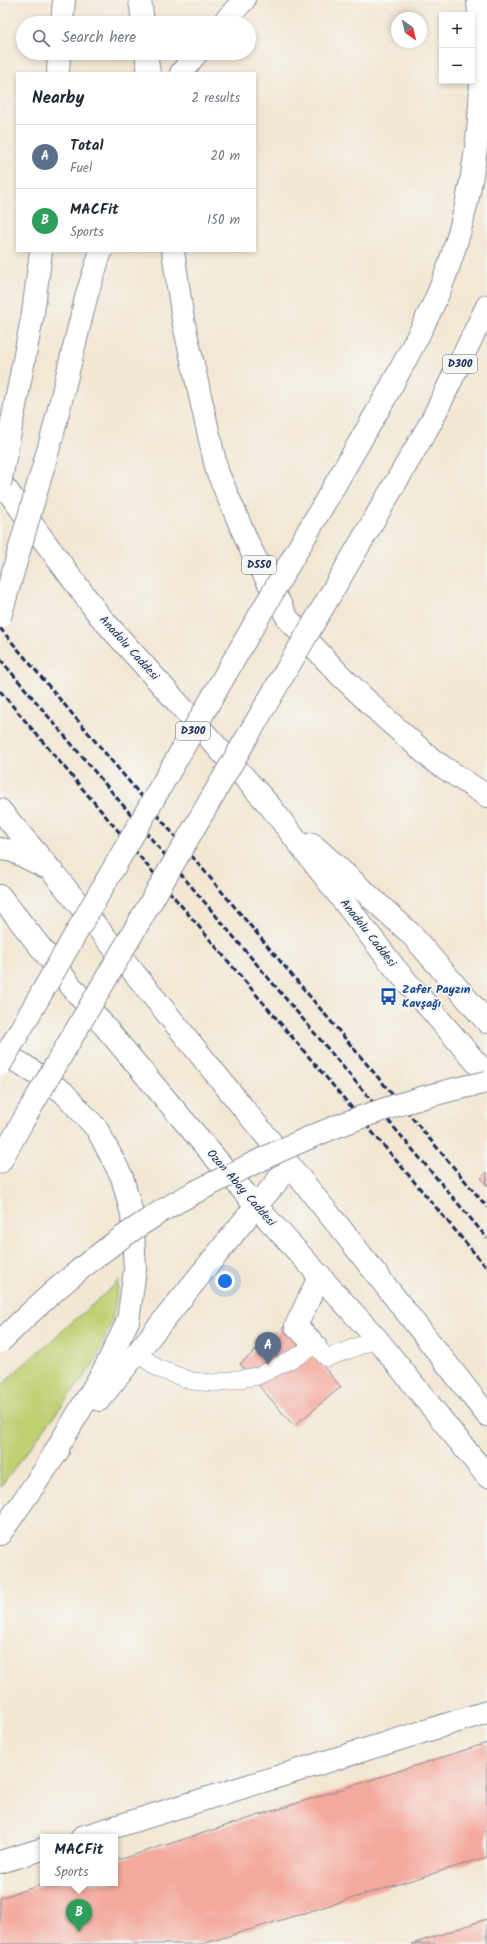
<!DOCTYPE html>
<html lang="en">
<head>
<meta charset="utf-8">
<style>
	body { margin:0; font-family:Kalam,sans-serif; background:#f2f2f3; color:#1f2937 }
	.controls { position:absolute; right:12px; top:12px; display:grid; overflow:hidden; border-radius:0px; box-shadow:0 2px 6px #0003 }
	.controls button { width:36px; height:36px; display:grid; place-items:center; padding:0; border:0; border-bottom:1px solid #e0e1e3; background:#fff; color:#1f2937; font:20px sans-serif }
	.compass { position:absolute; left:391px; top:12px; width:36px; height:36px; border-radius:50%; background:#fff; box-shadow:0 2px 6px #0003; rotate:146deg }
	.you { position:absolute; left:225px; top:1281px; width:14px; height:14px; margin:-10px; border:3px solid #fff; border-radius:50%; background:#1a73e8; box-shadow:0 0 0 6px #1a73e833 }
	.badge { display:grid; place-items:center; width:26px; height:26px; border-radius:50%; background:#db2777; color:#fff; font-size:13px; font-weight:700 }
	.pin { position:absolute; translate:-50% -33px; filter:drop-shadow(0 1px 2px #0008) }
	.pin::after { content:''; position:absolute; top:21px; width:14px; height:12px; background:inherit; clip-path:polygon(0 0,100% 0,50% 100%) }
	.popup { position:absolute; left:40px; top:1834px; width:78px; height:52px; box-sizing:border-box; display:grid; place-content:center; border-radius:0px; background:#fff; filter:drop-shadow(0 1px 3px #0005); font-size:13px; white-space:nowrap; color:#747a83 }
	.popup b { font-size:15px; color:#1f2937 }
	.popup::after { content:''; position:absolute; left:50%; top:100%; margin-left:-8px; border:8px solid transparent; border-top-color:#fff }
	.list { margin:0; padding:0; list-style:none }
	h2 { display:flex; justify-content:space-between; align-items:center; height:52px; margin:0; padding:0 16px; font-size:17px }
	h2 small { font-size:13px; font-weight:400; color:#747a83 }
	.list li { display:grid; grid-template-columns:26px 1fr auto; gap:12px; align-items:center; box-sizing:border-box; height:64px; padding:0 16px; border-top:1px solid #e0e1e3 }
	.list b { display:block; font-size:15px; white-space:nowrap }
	.list p { margin:0; font-size:13px; white-space:nowrap; color:#747a83 }
	.list em { font-size:13px; font-style:normal; color:#747a83 }
	.icon { flex:none; width:22px; height:22px; fill:none; stroke:currentColor; stroke-width:2; stroke-linecap:round; stroke-linejoin:round }
	.map { position:relative; flex:none; width:487px; height:1944px; overflow:hidden }
	.search { position:absolute; background:#fff; box-shadow:0 2px 6px #0003; left:16px; top:16px; width:240px; height:44px; display:flex; align-items:center; gap:10px; box-sizing:border-box; padding:0 14px; border-radius:22px; color:#747a83; font-size:15px }
	.panel { position:absolute; background:#fff; box-shadow:0 2px 6px #0003; left:16px; top:72px; width:240px; height:180px; border-radius:0px }
	.map>svg:first-child { display:block }
	.green { fill:#c0d072; stroke:#6e8068 }
	.building { fill:#f4a99d }
	.lines { fill:none; stroke-linecap:round; stroke-linejoin:round }
	.service-casing { stroke:#878b98; stroke-width:18 }
	.minor-casing { stroke:#878b98; stroke-width:24 }
	.secondary-casing { stroke:#878b98; stroke-width:24 }
	.primary-casing { stroke:#878b98; stroke-width:24 }
	.trunk-casing { stroke:#878b98; stroke-width:24 }
	.service { stroke:#fff; stroke-width:17 }
	.minor { stroke:#fff; stroke-width:22 }
	.secondary { stroke:#fff; stroke-width:22 }
	.primary { stroke:#fff; stroke-width:22 }
	.trunk { stroke:#fff; stroke-width:22 }
	.rail { stroke:#1b2f5e; stroke-width:3; stroke-dasharray:6 3; stroke-linecap:butt }
	.trunk-bridge-casing { stroke:#878b98; stroke-width:24; stroke-linecap:butt }
	.trunk-bridge { stroke:#fff; stroke-width:22 }
	.labels { text-anchor:middle; dominant-baseline:central; stroke-width:3.5; stroke-linejoin:round; paint-order:stroke }
	.shield { fill:#f6f6f2; stroke:#5d6b8a; stroke-width:1 }
	.shield-label { font-size:11px; font-weight:bold; fill:#1b2f5e }
	.street-label { font-size:12px; fill:#1b2f5e; stroke:#f6f6f2 }
	.transit-label { font-size:12px; font-weight:bold; fill:#164399; stroke:#f6f6f2; text-anchor:start }
</style>
</head>
<body>
<div class="map">
<svg width="487" height="1944" viewBox="0 0 487 1944">
	<rect width="100%" height="100%" fill="#f6f6f2"/>
	<filter id="ink" filterUnits="userSpaceOnUse"><feTurbulence type="fractalNoise" baseFrequency=".025" numOctaves="2"/><feDisplacementMap in="SourceGraphic" scale="8" xChannelSelector="R" yChannelSelector="G"/><feConvolveMatrix kernelMatrix="1 2 1 2 8 2 1 2 1" color-interpolation-filters="sRGB"/></filter>
	<filter id="wash" filterUnits="userSpaceOnUse"><feTurbulence type="fractalNoise" baseFrequency=".012" numOctaves="4" result="noise"/><feDisplacementMap in="SourceGraphic" scale="16" xChannelSelector="R" yChannelSelector="G"/><feGaussianBlur stdDeviation="0.9" result="paint"/><feColorMatrix in="noise" values="0 0 0 0 0 0 0 0 0 0 0 0 0 0 0 0 0 1.4 0 .05"/><feComposite in="paint" operator="in"/></filter>
	<g filter="url(#wash)">
		<rect width="100%" height="100%" fill="#f3e7d3"/>
		<polygon class="green" points="119,1281 112,1321 95,1362 0,1487 0,1388 12,1375"/>
		<g id="blocks">
			<g class="building">
				<polygon points="487,1172 487,1186 481,1178"/>
				<polygon points="287,1324 341,1387 294,1426 240,1364"/>
				<polygon points="487,1743 487,1857 203,1944 0,1944 0,1898 47,1883 115,1883 115,1861"/>
				<polygon points="487,1919 487,1944 412,1944"/>
			</g>
		</g>
	</g>
	<g filter="url(#ink)">
		<use href="#blocks" fill-opacity="0" stroke="#878b98" stroke-width="1"/>
		<g class="lines">
			<defs>
				<polyline id="service" points="137,1353 159,1369 192,1381 214,1383 258,1376 296,1357 315,1345 327,1358 377,1339"/>
				<g id="minor">
					<polyline points="315,1345 296,1326 320,1275"/>
					<polyline points="82,1837 487,1712"/>
					<polyline points="0,1862 43,1849"/>
				</g>
				<g id="secondary">
					<polyline points="0,481 99,615 270,806 395,968 487,1075"/>
					<polyline points="0,810 51,870 341,1229 487,1415"/>
					<polyline points="312,844 410,933 487,1022"/>
					<polyline points="0,849 13,851 43,866"/>
					<polyline points="0,896 71,986 157,1089 256,1206 377,1339 487,1476"/>
					<polyline points="256,1206 276,1183 287,1164"/>
				</g>
				<g id="primary">
					<polyline points="0,1054 22,1064 63,1092 97,1129 122,1177 132,1214 135,1270 128,1321 104,1370 49,1462"/>
					<polyline points="99,1400 256,1206"/>
					<polyline points="0,1534 58,1451"/>
				</g>
				<g id="trunk">
					<polyline points="140,0 143,23"/>
					<polyline points="62,23 64,0"/>
					<polyline points="223,23 244,0"/>
					<polyline points="146,53 149,73"/>
					<polyline points="58,73 59,53"/>
					<polyline points="181,73 197,53"/>
					<polyline points="173,251 183,320 217,471 251,550 288,619 339,674 385,718 434,761 487,796"/>
					<path d="M385 398C404 362 425 326 440 289 477 198 487 97 478 0"/>
					<polyline points="431,422 487,306"/>
					<polyline points="0,1162 23,1121"/>
				</g>
			</defs>
			<use href="#service" class="service-casing"/>
			<use href="#minor" class="minor-casing"/>
			<use href="#secondary" class="secondary-casing"/>
			<use href="#primary" class="primary-casing"/>
			<use href="#trunk" class="trunk-casing"/>
			<use href="#service" class="service"/>
			<use href="#minor" class="minor"/>
			<use href="#secondary" class="secondary"/>
			<use href="#primary" class="primary"/>
			<use href="#trunk" class="trunk"/>
			<g class="rail">
				<polyline points="0,628 487,1207"/>
				<polyline points="0,659 487,1238"/>
				<polyline points="0,691 487,1268"/>
			</g>
			<defs>
				<g id="trunk-bridge">
					<polyline points="0,484 33,313 41,251"/>
					<polyline points="0,617 53,433 87,294 101,251"/>
					<polyline points="0,1065 385,398"/>
					<polyline points="23,1121 431,422"/>
					<path d="M0 1342C47 1295 98 1251 154 1216 181 1198 211 1184 240 1170 321 1129 398 1100 487 1082"/>
				</g>
			</defs>
			<use href="#trunk-bridge" class="trunk-bridge-casing"/>
			<use href="#trunk-bridge" class="trunk-bridge"/>
		</g>
	</g>
	<defs>
		<symbol id="bus-bare" viewBox="-9 -9 18 18"><path d="M-5-6H5V4H4V6H2V4H-2V6H-4V4H-5ZM-3.5-4V0h7V-4ZM-3.5 1.2v1.5H-2V1.2ZM2 1.2v1.5H3.5V1.2Z" fill="#1a4fb4" stroke="#f6f6f2" stroke-width="2.5" paint-order="stroke"/></symbol>
	</defs>
	<g fill-rule="evenodd">
		<use href="#bus-bare" x="376" y="984" width="25" height="25"/>
	</g>
	<g class="labels">
		<g class="shield">
			<rect x="443" y="355" width="34" height="18" rx="3"/>
			<rect x="242" y="556" width="34" height="18" rx="3"/>
			<rect x="176" y="722" width="34" height="18" rx="3"/>
		</g>
		<g class="shield-label">
			<text x="460" y="364">D300</text>
			<text x="259" y="565">D550</text>
			<text x="193" y="731">D300</text>
		</g>
		<g class="street-label">
			<text transform="translate(129 648) rotate(48)">Anadolu Caddesi</text>
			<text transform="translate(368 933) rotate(52)">Anadolu Caddesi</text>
			<text transform="translate(241 1188) rotate(49)">Ozan Abay Caddesi</text>
		</g>
		<g class="transit-label">
			<text x="402" y="989">Zafer Payzın<tspan x="402" dy="14">Kavşağı</tspan></text>
		</g>
	</g>
</svg>
<div class="controls">
<button>+</button>
<button>−</button>
</div>
<svg class="compass" viewBox="-18 -18 36 36"><path d="M0-13l5 13h-10z" fill="#e53935"/><path d="M0 13l5-13h-10z" fill="#747a83"/></svg>
<div class="you"></div>
<div class="pin badge" style="left:268px;top:1365px;background:#5c6f8a">A</div>
<div class="pin badge" style="left:79px;top:1932px;background:#2e9e5b">B</div>
<div class="popup"><b>MACFit</b>Sports</div>
<div class="search"><svg class="icon" aria-label="search" viewBox="0 0 24 24"><circle cx="10" cy="10" r="6"/><path d="M15 15l6 6"/></svg>Search here</div>
<section class="panel">
<h2>Nearby<small>2 results</small></h2>
<ul class="list">
<li><span class="badge" style="background:#5c6f8a">A</span><div><b>Total</b><p>Fuel</p></div><em>20 m</em></li>
<li><span class="badge" style="background:#2e9e5b">B</span><div><b>MACFit</b><p>Sports</p></div><em>150 m</em></li>
</ul>
</section>
</div>
</body>
</html>
